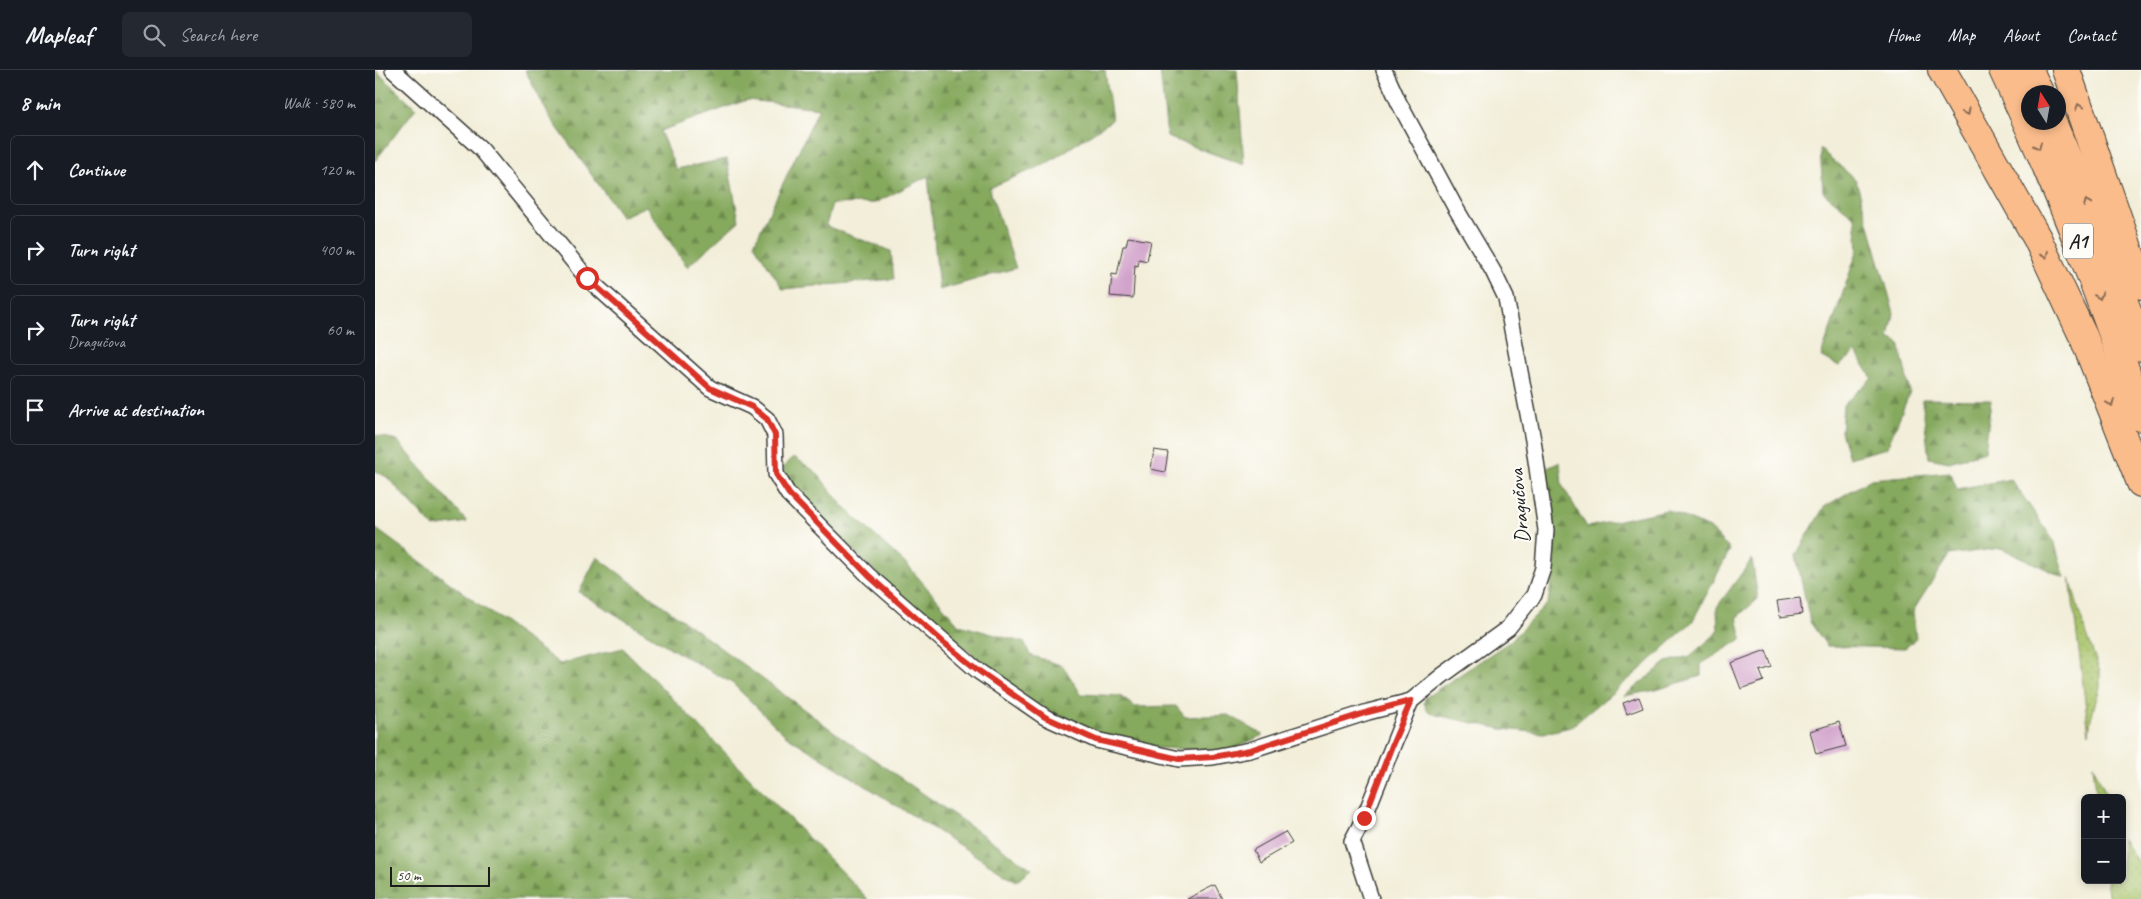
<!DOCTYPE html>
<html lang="en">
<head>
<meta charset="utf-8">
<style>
	body { margin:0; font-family:Caveat,sans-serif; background:#242831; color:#f1f3f6 }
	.controls { position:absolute; right:15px; bottom:15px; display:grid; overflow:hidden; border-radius:8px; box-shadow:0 2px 8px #0003 }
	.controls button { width:45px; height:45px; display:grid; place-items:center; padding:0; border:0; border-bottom:1px solid #363941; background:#171b24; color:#f1f3f6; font:25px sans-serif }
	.compass { position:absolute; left:1646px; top:15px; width:45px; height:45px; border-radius:50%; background:#171b24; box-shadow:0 2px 8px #0003; rotate:349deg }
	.scale { position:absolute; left:15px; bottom:12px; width:100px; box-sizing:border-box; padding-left:5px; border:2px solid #1c1c1c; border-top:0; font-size:14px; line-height:18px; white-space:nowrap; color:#1c1c1c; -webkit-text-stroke:4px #fdfcf7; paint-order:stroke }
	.stop { position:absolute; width:15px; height:15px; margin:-11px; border:4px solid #d93025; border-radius:50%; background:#fff }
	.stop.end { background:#d93025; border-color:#fff; box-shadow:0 1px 5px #0008 }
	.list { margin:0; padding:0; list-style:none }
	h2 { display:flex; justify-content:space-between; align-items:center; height:65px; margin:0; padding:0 20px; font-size:21px }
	h2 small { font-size:16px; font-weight:400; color:#9ea1a6 }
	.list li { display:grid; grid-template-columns:32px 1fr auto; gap:15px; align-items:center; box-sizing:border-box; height:70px; margin:0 10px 10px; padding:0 10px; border:1px solid #363941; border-radius:8px }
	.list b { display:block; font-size:19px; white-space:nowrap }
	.list p { margin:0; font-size:16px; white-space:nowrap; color:#9ea1a6 }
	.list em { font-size:16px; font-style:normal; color:#9ea1a6 }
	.icon { flex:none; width:28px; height:28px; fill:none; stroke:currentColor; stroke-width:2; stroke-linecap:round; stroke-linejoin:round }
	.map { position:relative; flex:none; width:1766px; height:829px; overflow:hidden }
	header { display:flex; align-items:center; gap:30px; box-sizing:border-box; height:70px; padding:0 25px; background:#171b24; border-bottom:1px solid #363941 }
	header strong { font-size:24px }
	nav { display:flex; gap:28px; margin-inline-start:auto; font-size:18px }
	.search { width:350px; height:45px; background:#242831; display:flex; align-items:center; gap:12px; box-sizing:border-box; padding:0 18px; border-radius:8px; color:#9ea1a6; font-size:19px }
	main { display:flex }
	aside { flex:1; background:#171b24 }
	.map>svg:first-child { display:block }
	.green { fill:url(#green-dots); stroke:#627042 }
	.forest { fill:url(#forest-firs); stroke:#50623c }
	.building { fill:#d1a2cb }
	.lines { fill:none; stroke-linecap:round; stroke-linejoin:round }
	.minor-casing { stroke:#3c3c38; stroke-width:18 }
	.motorway-casing { stroke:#3c3c38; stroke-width:30 }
	.minor { stroke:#fff; stroke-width:15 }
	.motorway { stroke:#fabc8b; stroke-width:28 }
	.oneway { stroke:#8b6c54 }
	.route { stroke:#d93025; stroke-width:6 }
	.labels { text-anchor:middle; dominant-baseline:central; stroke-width:4; stroke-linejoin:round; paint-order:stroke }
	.shield { fill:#fdfcf7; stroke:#605f5e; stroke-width:1 }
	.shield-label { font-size:20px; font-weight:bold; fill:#1c1c1c }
	.street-label { font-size:21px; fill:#1c1c1c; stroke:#fdfcf7 }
</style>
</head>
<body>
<header>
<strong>Mapleaf</strong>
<div class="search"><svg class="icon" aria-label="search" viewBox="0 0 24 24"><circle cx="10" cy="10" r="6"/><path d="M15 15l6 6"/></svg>Search here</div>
<nav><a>Home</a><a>Map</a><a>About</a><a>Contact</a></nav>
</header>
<main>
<aside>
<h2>8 min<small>Walk · 580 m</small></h2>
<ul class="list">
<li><svg class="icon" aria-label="ahead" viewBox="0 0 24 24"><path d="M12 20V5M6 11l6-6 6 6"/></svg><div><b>Continue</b></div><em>120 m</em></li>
<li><svg class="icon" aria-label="right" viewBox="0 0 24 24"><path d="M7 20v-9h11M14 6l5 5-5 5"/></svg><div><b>Turn right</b></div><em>400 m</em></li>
<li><svg class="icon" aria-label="right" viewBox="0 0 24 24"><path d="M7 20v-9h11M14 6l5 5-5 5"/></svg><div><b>Turn right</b><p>Dragučova</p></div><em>60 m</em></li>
<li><svg class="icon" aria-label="arrive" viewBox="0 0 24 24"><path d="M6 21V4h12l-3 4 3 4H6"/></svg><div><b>Arrive at destination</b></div></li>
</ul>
</aside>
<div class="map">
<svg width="1766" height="829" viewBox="0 0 1766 829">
	<defs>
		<pattern id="green-dots" width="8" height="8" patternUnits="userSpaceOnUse" patternTransform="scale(1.25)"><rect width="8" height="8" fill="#a7c369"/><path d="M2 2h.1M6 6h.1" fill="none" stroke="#8fa75a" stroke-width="1.8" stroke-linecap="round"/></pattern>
		<pattern id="forest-firs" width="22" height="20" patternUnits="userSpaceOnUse" patternTransform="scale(1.25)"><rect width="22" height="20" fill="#85a95d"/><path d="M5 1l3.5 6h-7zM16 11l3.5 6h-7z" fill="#6c894c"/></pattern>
	</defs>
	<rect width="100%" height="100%" fill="#fdfcf7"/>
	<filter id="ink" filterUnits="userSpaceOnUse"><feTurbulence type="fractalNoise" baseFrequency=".02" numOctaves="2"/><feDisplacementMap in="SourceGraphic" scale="10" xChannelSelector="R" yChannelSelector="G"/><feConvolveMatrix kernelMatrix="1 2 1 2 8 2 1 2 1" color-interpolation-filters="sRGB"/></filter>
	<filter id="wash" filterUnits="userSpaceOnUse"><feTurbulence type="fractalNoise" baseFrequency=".0096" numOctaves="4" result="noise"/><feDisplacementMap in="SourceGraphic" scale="20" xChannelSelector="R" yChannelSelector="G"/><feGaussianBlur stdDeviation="1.12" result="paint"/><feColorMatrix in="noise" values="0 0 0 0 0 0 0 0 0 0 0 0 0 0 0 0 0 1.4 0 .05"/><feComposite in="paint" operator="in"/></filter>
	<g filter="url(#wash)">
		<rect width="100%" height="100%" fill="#f2eed9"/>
		<g class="green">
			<polygon points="1695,508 1705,545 1725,602 1725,617 1716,648 1714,664"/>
			<polygon points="1718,695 1733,728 1722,728"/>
			<polygon points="1747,768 1766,797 1766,829 1734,829 1731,810 1747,810"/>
		</g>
		<g class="forest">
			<polygon points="0,0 41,38 0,91"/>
			<polygon points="150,0 730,0 737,50 671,94 614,118 641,198 564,220 553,106 500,133 457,134 451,156 516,181 519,209 408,219 379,174 444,38 372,30 285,61 301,99 352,89 364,151 312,197 271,136 247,147 174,46"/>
			<polygon points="785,0 862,0 869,95 792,67"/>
			<polygon points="1445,79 1481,110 1519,243 1514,268 1524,273 1535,322 1512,378 1474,388 1466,362 1468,335 1497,308 1481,282 1464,296 1446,286 1483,179 1480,147 1448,122"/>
			<polygon points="1547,329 1616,330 1610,382 1574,392 1554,388"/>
			<polygon points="0,365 22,370 92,452 58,457 12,407 0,401"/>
			<polygon points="419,387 441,402 468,436 535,498 584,555 650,573 655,585 688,596 706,624 745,626 760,637 801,636 810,647 854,645 888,665 854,681 781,678 721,662 664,637 532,533 435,438 407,398"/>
			<polygon points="1185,392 1187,415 1212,457 1292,440 1335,458 1355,480 1317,552 1265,600 1196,657 1169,663 1127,659 1061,645 1052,640 1049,633 1050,628 1134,572 1173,533 1180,490 1166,401"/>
			<polygon points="1575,402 1582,419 1636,409 1679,471 1690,508 1626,478 1574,485 1538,541 1541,569 1530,578 1452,576 1435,552 1421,485 1449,437 1496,409"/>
			<polygon points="0,458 185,594 248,578 493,829 0,829"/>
			<polygon points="222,487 465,666 657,799 641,811 410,665 357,613 302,582 204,522"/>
			<polygon points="1377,489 1383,529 1362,547 1367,569 1326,594 1326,606 1281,620 1249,626 1292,592 1315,586 1343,562 1342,537"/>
		</g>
		<g id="blocks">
			<g class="building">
				<polygon points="753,167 776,171 772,191 764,189 763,196 760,195 758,228 735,226 737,204 742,205 748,176 751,176"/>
				<polygon points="779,380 793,382 790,402 776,399"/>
				<polygon points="1425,528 1427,544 1405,547 1402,531"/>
				<polygon points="1391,580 1397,597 1385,601 1389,611 1366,619 1356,593"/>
				<polygon points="1264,627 1268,638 1252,644 1248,633"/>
				<polygon points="1464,652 1471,676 1441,684 1435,661"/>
				<polygon points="910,762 917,773 884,792 878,780"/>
				<polygon points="840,815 847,829 812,829"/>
			</g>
		</g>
	</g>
	<g filter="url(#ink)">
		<use href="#blocks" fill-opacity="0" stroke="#3c3c38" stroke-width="1"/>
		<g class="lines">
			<defs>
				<g id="minor">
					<polyline points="18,0 106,79 212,208 335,318 377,337 392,349 400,365 401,404 413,424 494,506 603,601 670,647 721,670 804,689 838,687 875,680 993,642 1036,631"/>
					<polyline points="996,829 977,771 989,748 1032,640 1036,631 1068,605 1133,558 1159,525 1168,498 1171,460 1158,370 1131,228 1118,201 1080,137 1024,33 1009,0"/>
				</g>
				<g id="motorway">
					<polyline points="1567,0 1662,168 1709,268 1766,413"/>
					<path d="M1628 0C1681 113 1728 228 1766 347"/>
					<polyline points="1654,0 1664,22"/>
					<polyline points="1691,0 1766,215"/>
					<polyline points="1677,52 1711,132 1766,277"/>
				</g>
			</defs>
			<use href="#minor" class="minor-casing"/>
			<use href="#motorway" class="motorway-casing"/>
			<use href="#minor" class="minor"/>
			<use href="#motorway" class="motorway"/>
		</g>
		<defs><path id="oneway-chevron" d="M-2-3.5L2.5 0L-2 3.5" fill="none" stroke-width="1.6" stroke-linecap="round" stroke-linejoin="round" transform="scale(1.25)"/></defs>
		<g class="oneway">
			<use href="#oneway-chevron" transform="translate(1704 37) rotate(-109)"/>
			<use href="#oneway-chevron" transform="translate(1592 42) rotate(60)"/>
			<use href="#oneway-chevron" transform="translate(1663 76) rotate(66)"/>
			<use href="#oneway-chevron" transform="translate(1712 133) rotate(-112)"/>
			<use href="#oneway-chevron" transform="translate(1670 185) rotate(65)"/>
			<use href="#oneway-chevron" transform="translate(1724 226) rotate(70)"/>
			<use href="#oneway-chevron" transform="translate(1736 333) rotate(68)"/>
		</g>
	</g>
	<g class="lines" filter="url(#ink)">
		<polyline class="route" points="212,208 335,318 377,337 392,349 400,365 401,404 414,424 494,506 568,572 604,601 670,647 721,670 804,689 838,687 875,680 993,642 1036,631 1018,673 989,748"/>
	</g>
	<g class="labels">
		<rect class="shield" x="1688" y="153.5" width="30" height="35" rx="4"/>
		<g class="shield-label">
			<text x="1703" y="171">A1</text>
		</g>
		<g class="street-label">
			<text transform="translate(1144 436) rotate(-95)">Dragučova</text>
		</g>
	</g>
</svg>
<div class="controls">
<button>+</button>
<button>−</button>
</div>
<svg class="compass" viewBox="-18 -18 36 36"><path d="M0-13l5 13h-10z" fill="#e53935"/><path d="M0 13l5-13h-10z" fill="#9ea1a6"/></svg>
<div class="scale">50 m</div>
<div class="stop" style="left:212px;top:208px"></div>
<div class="stop end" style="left:989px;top:748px"></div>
</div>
</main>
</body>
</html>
